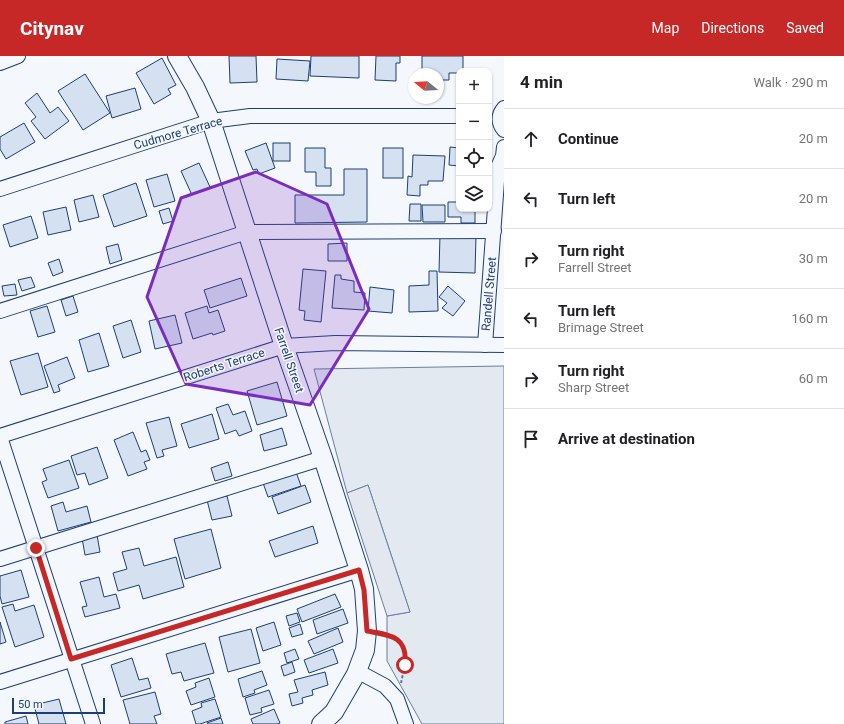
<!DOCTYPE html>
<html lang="en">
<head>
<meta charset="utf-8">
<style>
	body { margin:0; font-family:Roboto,sans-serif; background:#f6f6f6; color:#202124 }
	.controls { position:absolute; right:12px; top:12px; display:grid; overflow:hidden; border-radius:8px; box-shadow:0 1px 3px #0004 }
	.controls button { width:36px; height:36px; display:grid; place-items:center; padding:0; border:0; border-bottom:1px solid #e0e0e0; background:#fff; color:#202124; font:20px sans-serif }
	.compass { position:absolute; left:408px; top:12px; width:36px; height:36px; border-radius:50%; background:#fff; box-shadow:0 1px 3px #0004; rotate:288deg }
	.scale { position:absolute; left:12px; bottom:10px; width:93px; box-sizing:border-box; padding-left:4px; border:2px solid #1d3f73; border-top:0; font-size:11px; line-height:14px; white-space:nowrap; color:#1d3f73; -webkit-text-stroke:3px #f4f7fb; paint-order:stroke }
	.stop { position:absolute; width:12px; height:12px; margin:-9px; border:3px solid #c62828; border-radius:50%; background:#fff }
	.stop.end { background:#c62828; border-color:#fff; box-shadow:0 1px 4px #0008 }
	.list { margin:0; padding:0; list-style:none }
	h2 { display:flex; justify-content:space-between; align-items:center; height:52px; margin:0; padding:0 16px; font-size:17px }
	h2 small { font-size:13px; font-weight:400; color:#757577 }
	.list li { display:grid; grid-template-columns:26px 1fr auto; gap:12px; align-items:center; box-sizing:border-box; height:60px; padding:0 16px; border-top:1px solid #e0e0e0 }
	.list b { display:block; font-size:15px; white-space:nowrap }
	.list p { margin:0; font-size:13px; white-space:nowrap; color:#757577 }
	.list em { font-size:13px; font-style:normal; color:#757577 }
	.icon { flex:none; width:22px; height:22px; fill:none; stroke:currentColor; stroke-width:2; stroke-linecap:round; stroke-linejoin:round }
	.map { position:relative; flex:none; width:504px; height:668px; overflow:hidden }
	header { display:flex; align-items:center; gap:24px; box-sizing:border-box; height:56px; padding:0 20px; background:#c62828; color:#fff }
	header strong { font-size:19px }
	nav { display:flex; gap:22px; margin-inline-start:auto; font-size:14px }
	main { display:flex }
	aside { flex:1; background:#fff }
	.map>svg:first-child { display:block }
	.green { fill:#e3e9f0; stroke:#687fa3 }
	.parking { fill:#e3e8f0; stroke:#687fa3 }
	.building { fill:#d5e0f0; stroke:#1d3f73 }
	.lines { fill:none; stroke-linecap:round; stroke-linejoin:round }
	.minor-casing { stroke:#1d3f73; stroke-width:16 }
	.major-casing { stroke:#1d3f73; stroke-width:20 }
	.path { stroke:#5e769c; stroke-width:2; stroke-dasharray:3 2; stroke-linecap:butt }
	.minor { stroke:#f4f7fb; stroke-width:14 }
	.major { stroke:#f4f7fb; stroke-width:18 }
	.route { stroke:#c62828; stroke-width:5 }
	.marked { fill:#7b2cbf; fill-opacity:0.2; stroke:#7b2cbf; stroke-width:3; stroke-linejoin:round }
	.labels { text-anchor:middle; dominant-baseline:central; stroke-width:3; stroke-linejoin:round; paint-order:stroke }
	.street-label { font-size:12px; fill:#1d3f73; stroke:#f4f7fb }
</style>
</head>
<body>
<header>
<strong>Citynav</strong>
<nav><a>Map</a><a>Directions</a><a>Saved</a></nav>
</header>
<main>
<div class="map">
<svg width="504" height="668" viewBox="0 0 504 668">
	<rect width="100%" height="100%" fill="#f4f7fb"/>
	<polygon class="green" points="504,310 504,668 422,668 387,605 387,560 410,556 368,429 347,437 314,313"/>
	<polygon class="parking" points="368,429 410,556 387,560 347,437"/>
	<g class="building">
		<polygon points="229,0 256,0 257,26 230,27"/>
		<polygon points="311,0 359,0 359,22 310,20"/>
		<polygon points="376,0 400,0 400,7 396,7 396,25 375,24"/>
		<polygon points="422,0 463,0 463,15 459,15 459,17 449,17 449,24 438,24 438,18 422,18"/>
		<polygon points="162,2 176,29 168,33 171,38 154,48 136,17"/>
		<polygon points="277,3 310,5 308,25 276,23"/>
		<polygon points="85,18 110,57 83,74 58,35"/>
		<polygon points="135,32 141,53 112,62 106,40"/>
		<polygon points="37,37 50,57 58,51 69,65 45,83 31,65 36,61 25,47"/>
		<polygon points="24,67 35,86 6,103 0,93 0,81"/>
		<polygon points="266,87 275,112 259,118 257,113 253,114 245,95"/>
		<rect x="273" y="87" width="17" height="18"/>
		<polygon points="450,91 459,92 459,110 449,109"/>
		<polygon points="305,92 325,92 325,112 331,112 331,130 316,130 316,116 305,116"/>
		<rect x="383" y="92" width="20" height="30"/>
		<polygon points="413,99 445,100 443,125 428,125 428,129 420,129 420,140 407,139 408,120 412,121"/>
		<polygon points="199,107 210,131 192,139 181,115"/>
		<polygon points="344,113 367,113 367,166 295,167 295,139 344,139"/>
		<polygon points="167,118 175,145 154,151 146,124"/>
		<polygon points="136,127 147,160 114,171 103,139"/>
		<polygon points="93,139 99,161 79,166 74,144"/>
		<polygon points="448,146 459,146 459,153 475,153 475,167 461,167 461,161 448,161"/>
		<polygon points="410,148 421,148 421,165 409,165"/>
		<polygon points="422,149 445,149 445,166 423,166"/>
		<polygon points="66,151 71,174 48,179 43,156"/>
		<polygon points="169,152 173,165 163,168 159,155"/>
		<polygon points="31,160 38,182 10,191 3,169"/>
		<polygon points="440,179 476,180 475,217 439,216"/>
		<polygon points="347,187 347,205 328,205 328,188"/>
		<polygon points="118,188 122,204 110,208 106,191"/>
		<polygon points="59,203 63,216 53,220 48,207"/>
		<polygon points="303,213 326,215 321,266 304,264 305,255 299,254"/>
		<polygon points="429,215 437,215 438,255 409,256 409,230 429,229"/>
		<polygon points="335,219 341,219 341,223 354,225 354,236 365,237 364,254 332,252"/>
		<polygon points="31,221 35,231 22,235 18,224"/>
		<polygon points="241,222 247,240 210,252 204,234"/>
		<polygon points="15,228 17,239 4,240 2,230"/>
		<polygon points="448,230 465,245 453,260 442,252 447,247 439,241"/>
		<polygon points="370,231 394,234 392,257 368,255"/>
		<polygon points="73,240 78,256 66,260 61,244"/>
		<polygon points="47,250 55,276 38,281 30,255"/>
		<polygon points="207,250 209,257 218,254 225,275 213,279 212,277 193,283 185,257"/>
		<polygon points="175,259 182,287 155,293 149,265"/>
		<polygon points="131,264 141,296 123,302 113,270"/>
		<polygon points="99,277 109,310 88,316 79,284"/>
		<polygon points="38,297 48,331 21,339 10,305"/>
		<polygon points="67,301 75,322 58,329 60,335 54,337 44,310"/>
		<polygon points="277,326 287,360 257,369 247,335"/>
		<polygon points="228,348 233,359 245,355 252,375 239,380 236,374 225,378 216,352"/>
		<polygon points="212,358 219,383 189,392 181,368"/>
		<polygon points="169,361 177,390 162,394 164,400 157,402 146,367"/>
		<polygon points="282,372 287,389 264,395 260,379"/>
		<polygon points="133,376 141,396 146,394 150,404 144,406 147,413 128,420 114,384"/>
		<polygon points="97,391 108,422 89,429 85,417 77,419 71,400"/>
		<polygon points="69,404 79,432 48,442 42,426 47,424 43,413"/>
		<polygon points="228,406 232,420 215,425 211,412"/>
		<polygon points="295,413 301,430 268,441 262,424"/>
		<polygon points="305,429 311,446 278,458 272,441"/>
		<polygon points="227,440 232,460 212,464 207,444"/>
		<polygon points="63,446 66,456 87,450 91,466 58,475 51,450"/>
		<polygon points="313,470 318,487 275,501 269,485"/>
		<polygon points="211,473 221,512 185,523 174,483"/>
		<polygon points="97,479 100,496 85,499 82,482"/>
		<polygon points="139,492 144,510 176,501 184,531 143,543 139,529 118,535 113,517 127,513 122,496"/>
		<polygon points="21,514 29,541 2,548 0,540 0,520"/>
		<polygon points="99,521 104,541 116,538 120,552 85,561 82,551 87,550 80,526"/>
		<polygon points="335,538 341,551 302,566 297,553"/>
		<polygon points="13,548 15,555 34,549 44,581 15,591 2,551"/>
		<polygon points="343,553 348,567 317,578 313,564"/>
		<polygon points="297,557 300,566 289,570 286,560"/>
		<polygon points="0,566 6,586 0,588"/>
		<polygon points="274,566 281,589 263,595 256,572"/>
		<polygon points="300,568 303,578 292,581 289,572"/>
		<polygon points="338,572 343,586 314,598 308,585"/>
		<polygon points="251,573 260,607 228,616 219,581"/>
		<polygon points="205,587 214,617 184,625 181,616 172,618 166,598"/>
		<polygon points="295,593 299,603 287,607 284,597"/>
		<polygon points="333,593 338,607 309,617 304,604"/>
		<polygon points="132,602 139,624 148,622 151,632 121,641 111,609"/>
		<polygon points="292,606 295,616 284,620 281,610"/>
		<polygon points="262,615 267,629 254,634 255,637 243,641 238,623"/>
		<polygon points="325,616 328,629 312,634 313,639 302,642 303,647 292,650 289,638 298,636 294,624"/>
		<polygon points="209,622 215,641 191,649 186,635 196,631 195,627"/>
		<polygon points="269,634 274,648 261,652 262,656 250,659 245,642"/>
		<polygon points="155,636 161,658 154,660 157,668 130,668 123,644"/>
		<polygon points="59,643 66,668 39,668 34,649"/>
		<polygon points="215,643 221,661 200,668 196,668 192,655 202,651 201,647"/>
		<polygon points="274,653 280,667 277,668 253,668 251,663"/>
		<polygon points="26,660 28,668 5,668 5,666"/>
		<polygon points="221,662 223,668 208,668 207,667"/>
	</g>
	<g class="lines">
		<defs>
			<g id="minor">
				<polyline points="0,7 18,0"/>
				<path d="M504 52C498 59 498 67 504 74"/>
				<polyline points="0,133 211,65 250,60 459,60"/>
				<polyline points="0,255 247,176 494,175"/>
				<polyline points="485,289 498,111 503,100 504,91"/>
				<polyline points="0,380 284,290 335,287 504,289"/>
				<polyline points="0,381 93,668"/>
				<polyline points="0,503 323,402"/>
				<polyline points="357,615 385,630 397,643 406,668"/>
				<polyline points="0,626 359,514"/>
			</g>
			<polyline id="major" points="177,0 195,31 211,65 284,290 323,402 359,514 364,533 367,575 365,594 356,618 334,656 321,668"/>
		</defs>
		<use href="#minor" class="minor-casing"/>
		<use href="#major" class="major-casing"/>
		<path class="path" d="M382 578C413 584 406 603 401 627"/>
		<use href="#minor" class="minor"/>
		<use href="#major" class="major"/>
	</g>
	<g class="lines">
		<path class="route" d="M36 492 71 603 359 514 364 534 367 575C390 579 408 580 405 609"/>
	</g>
	<path class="marked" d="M256 116 327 148 369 253 310 349 186 328 147 241 181 142Z"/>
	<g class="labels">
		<g class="street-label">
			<text transform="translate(178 77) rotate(-16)">Cudmore Terrace</text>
			<text transform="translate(489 238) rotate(-85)">Randell Street</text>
			<text transform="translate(289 304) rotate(71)">Farrell Street</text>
			<text transform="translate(224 309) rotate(-18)">Roberts Terrace</text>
		</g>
	</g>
</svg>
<div class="controls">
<button>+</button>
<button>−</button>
<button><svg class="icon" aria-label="locate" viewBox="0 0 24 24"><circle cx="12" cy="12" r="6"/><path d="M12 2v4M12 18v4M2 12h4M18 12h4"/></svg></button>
<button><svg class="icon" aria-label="layers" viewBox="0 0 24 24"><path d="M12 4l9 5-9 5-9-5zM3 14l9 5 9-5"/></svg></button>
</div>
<svg class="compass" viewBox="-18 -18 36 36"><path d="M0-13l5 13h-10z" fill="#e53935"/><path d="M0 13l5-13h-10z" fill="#757577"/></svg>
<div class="scale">50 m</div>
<div class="stop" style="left:405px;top:609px"></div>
<div class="stop end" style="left:36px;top:492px"></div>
</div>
<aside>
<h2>4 min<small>Walk · 290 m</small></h2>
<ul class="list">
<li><svg class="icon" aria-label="ahead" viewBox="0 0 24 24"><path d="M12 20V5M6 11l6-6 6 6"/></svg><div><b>Continue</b></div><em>20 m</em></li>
<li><svg class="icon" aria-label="left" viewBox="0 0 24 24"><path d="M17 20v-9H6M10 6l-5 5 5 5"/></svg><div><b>Turn left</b></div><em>20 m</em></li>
<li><svg class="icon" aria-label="right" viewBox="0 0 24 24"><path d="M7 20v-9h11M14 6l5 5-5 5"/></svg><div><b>Turn right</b><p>Farrell Street</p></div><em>30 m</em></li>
<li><svg class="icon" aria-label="left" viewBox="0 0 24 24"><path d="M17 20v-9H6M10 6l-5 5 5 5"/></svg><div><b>Turn left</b><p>Brimage Street</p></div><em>160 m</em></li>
<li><svg class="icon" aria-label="right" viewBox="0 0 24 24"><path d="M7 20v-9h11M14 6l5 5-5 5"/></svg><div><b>Turn right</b><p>Sharp Street</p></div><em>60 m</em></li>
<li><svg class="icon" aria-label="arrive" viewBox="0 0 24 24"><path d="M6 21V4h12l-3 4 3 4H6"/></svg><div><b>Arrive at destination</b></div></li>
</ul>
</aside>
</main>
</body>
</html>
